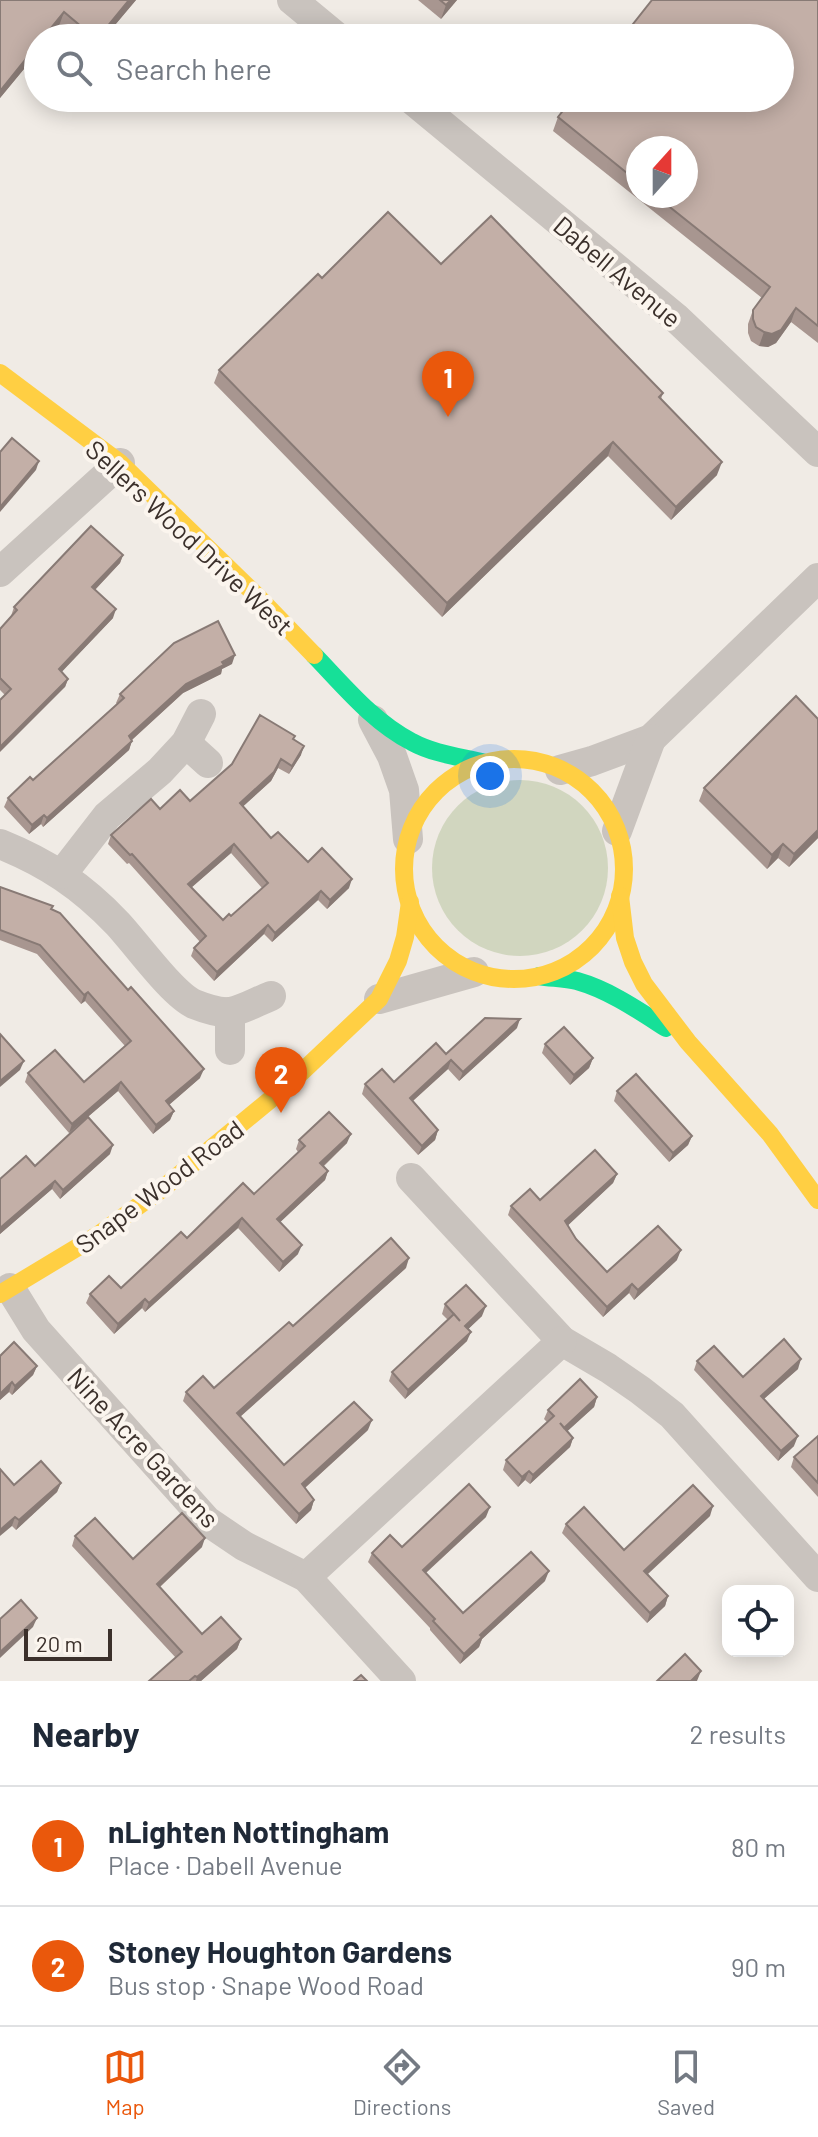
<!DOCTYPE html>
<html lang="en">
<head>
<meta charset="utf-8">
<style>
	body { margin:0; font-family:Barlow,sans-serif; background:#f6f6f7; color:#1f2937 }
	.controls { position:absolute; right:24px; bottom:24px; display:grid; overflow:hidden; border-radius:16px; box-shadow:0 4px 20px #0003 }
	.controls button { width:72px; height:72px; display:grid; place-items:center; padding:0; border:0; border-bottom:2px solid #e0e1e3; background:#fff; color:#1f2937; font:40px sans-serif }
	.compass { position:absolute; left:626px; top:136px; width:72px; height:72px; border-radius:50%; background:#fff; box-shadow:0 4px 20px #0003; rotate:21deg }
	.scale { position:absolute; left:24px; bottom:20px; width:88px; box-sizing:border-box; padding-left:8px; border:4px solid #3b302b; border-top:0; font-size:22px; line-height:28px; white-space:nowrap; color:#3b302b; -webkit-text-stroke:6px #fbf5ee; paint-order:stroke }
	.you { position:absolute; left:490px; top:776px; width:28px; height:28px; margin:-20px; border:6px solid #fff; border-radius:50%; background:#1a73e8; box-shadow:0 0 0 12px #1a73e833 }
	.badge { display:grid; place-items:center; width:52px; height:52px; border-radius:50%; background:#ea580c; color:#fff; font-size:26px; font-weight:700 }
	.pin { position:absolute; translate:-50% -66px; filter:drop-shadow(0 2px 4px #0008) }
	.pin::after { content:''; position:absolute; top:42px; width:28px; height:24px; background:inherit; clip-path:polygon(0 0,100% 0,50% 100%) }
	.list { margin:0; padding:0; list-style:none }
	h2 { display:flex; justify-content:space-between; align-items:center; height:104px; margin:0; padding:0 32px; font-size:34px }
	h2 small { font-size:26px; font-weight:400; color:#747a83 }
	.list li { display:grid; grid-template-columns:52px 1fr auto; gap:24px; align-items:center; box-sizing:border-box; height:120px; padding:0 32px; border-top:2px solid #e0e1e3 }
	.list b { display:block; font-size:30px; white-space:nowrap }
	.list p { margin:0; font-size:26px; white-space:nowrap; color:#747a83 }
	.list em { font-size:26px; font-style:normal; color:#747a83 }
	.icon { flex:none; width:44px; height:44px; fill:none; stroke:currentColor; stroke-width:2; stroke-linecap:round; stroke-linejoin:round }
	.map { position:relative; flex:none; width:818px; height:1681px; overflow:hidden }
	.search { position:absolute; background:#fff; box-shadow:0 4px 20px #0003; left:24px; right:24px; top:24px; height:88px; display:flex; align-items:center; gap:20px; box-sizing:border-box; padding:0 28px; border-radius:44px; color:#747a83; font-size:30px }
	.sheet { height:344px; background:#fff }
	nav { display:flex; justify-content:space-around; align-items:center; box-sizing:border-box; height:112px; border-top:2px solid #e0e1e3; background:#fff; font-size:22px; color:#747a83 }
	nav a { display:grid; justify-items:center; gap:4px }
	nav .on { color:#ea580c }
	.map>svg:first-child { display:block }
	.green { fill:#d1d6bf }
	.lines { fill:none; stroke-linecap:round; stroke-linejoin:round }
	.street { stroke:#c9c3be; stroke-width:30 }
	.fast { stroke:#16e098; stroke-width:18 }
	.slow { stroke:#ffcf43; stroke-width:18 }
	.wall { fill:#a89690; fill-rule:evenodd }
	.shaded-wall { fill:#887a75 }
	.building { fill:#c3afa7; stroke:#887a75; stroke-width:2; fill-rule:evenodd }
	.labels { text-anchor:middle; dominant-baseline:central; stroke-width:8; stroke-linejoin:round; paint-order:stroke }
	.street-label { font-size:26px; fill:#3b302b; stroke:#fbf5ee }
</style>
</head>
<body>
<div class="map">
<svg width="818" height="1681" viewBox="0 0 818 1681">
	<rect width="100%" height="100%" fill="#f0ebe5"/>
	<circle class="green" cx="520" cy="868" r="88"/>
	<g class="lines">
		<g class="street">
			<polyline points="292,0 338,38"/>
			<polyline points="410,98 675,317 818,452"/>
			<polyline points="0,572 120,463"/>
			<polyline points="373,720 392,756 404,790 408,839"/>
			<polyline points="186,743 208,763"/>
			<polyline points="560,770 592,761 651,739 818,578"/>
			<polyline points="617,831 651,739"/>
			<path d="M0 844C47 863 82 886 117 923 136 943 172 994 194 1004 204 1008 220 1013 230 1012 243 1010 258 1001 271 996"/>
			<polyline points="62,874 107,816 160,771 186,743 201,714"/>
			<polyline points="379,999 474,972"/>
			<polyline points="230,1012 230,1050"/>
			<polyline points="411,1178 562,1341 608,1368 640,1390 672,1415 818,1577"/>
			<polyline points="10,1288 36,1330 207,1521 244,1546 306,1577 401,1681"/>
			<polyline points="306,1577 562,1341"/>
		</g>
		<g class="fast">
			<path d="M314 655C344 686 373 722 412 742 434 754 461 757 485 763"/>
			<path d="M539 976C551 978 565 978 577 981 609 990 638 1010 666 1028"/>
		</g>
		<g class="slow">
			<polyline points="0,373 120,463 259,598 314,655"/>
			<circle cx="514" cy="869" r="110"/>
			<polyline points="620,896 625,938 633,962 644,984 688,1042 770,1134 818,1200"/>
			<polyline points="0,1294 98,1235 162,1189 288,1085 379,999 398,961 405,937 410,902"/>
		</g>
	</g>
	<g class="wall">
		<polygon points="0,0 136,0 104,38 74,38 59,26 50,38 38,38 38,52 0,98"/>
		<polygon points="418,0 457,0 441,19"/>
		<path d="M818 0V343L791 322 776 343 768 347 759 346 751 341 748 333V324L753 310 762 298 553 131 558 117ZM638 148 686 196H638Z"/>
		<polygon points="441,264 663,393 661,399 717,475 671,520 608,456 442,617 214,383 219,370 322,278"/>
		<polygon points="123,555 120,563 95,590 113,618 61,672 68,679 65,687 5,695 0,690 0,629 12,617 11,616 14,607"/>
		<polygon points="232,664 222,669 221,674 183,693 132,740 129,750 43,827 41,824 29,834 4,807 8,798 33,780 117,704 116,703 120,694"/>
		<path d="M294 739 301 755 289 774 278 768 271 781 243 806 271 838 349 888 327 909 318 900 272 942 264 934 214 981 191 956 194 948 200 942 129 863 127 864 108 844 111 835 160 809 190 801ZM231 853 262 888 231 916 223 920 191 888Z"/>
		<polygon points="704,788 818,838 789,867 778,858 767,869 699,801"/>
		<polygon points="0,887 51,909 200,1078 169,1105 174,1111 170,1120 153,1134 118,1091 69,1133 25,1082 28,1073 84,1082 125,1046 85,1001 81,1004 37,954 0,940"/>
		<polygon points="517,1028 459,1081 448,1069 413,1101 438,1130 435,1140 418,1155 362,1094 365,1084 394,1082 446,1054"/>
		<polygon points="545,1044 593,1058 589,1068 570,1085 542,1053"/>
		<polygon points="617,1091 692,1136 688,1145 669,1162 614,1101"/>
		<polygon points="299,1140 347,1143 324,1166 328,1171 325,1180 280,1222 298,1254 279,1272 238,1228 145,1312 142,1308 114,1334 86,1303 90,1294 121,1288 187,1238 254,1194 298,1152 296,1149"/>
		<polygon points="110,1154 60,1199 52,1189 0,1234 0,1179 35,1166"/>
		<polygon points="617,1174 613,1183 568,1225 576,1239 607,1272 677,1260 634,1300 629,1293 603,1317 508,1215 511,1206 540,1200"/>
		<polygon points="406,1268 240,1417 284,1465 368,1430 305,1488 314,1500 311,1510 296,1524 183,1401 186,1392 214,1388 293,1326"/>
		<polygon points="445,1304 482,1316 468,1329 467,1341 405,1399 389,1381 392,1372 448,1320 442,1314"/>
		<polygon points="0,1356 37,1366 33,1375 12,1395 9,1392 0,1400"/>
		<polygon points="697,1361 743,1377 798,1369 764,1399 794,1446 778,1461 694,1370"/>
		<polygon points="597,1397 594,1407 567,1431 573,1438 570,1447 530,1484 525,1480 518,1487 503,1470 506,1460 547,1422 544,1419 548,1410"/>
		<polygon points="818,1436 818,1497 791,1467 794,1457"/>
		<polygon points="61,1483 57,1492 16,1530 12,1526 14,1485"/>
		<polygon points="710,1516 648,1574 668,1596 665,1606 647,1623 562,1533 566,1524 624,1550"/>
		<polygon points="486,1517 426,1573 463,1613 545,1581 482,1639 479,1647 460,1664 430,1630 430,1628 368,1562 372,1553 402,1547"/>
		<polygon points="75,1536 133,1559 202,1547 160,1587 202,1634 241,1639 237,1649 201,1681 149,1681 176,1658 72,1546"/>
	</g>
	<g class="shaded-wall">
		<polygon points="129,0 136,0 104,38 98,38"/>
		<polygon points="451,0 457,0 441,19 446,5"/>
		<polygon points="64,12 59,26 50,38 43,38"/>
		<polygon points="38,44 38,52 0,98 0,91"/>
		<polygon points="796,308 791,322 776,343 768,347 759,346 764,332"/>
		<polygon points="613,442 608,456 442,617 447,603"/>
		<polygon points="39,461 36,470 0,512 0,507"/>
		<polygon points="722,462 717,475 671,520 676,507"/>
		<polygon points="123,555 120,563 89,596 92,587"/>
		<polygon points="116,609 113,618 56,678 59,669"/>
		<polygon points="235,655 232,664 222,669 221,674 183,693 125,746 129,736 186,684"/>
		<polygon points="68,679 65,687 0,752 0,747"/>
		<polygon points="132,741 129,750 43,827 47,818"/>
		<polygon points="304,746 301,755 289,774 292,766"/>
		<polygon points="281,759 278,768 271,781 237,812 240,803"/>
		<polygon points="44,815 41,824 29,834 32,825"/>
		<polygon points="818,830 818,838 789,867 794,854"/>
		<polygon points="234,844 231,853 185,893 188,884"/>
		<polygon points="783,844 778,858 767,869 772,855"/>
		<polygon points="352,879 349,888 327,909 330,900"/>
		<polygon points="321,891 318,900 272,942 275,933"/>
		<polygon points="268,925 264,934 214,981 217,972"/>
		<polygon points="88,992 85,1001 81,1004 84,995"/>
		<polygon points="520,1019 517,1028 459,1081 463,1072"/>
		<polygon points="593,1058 589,1068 570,1085 574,1075"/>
		<polygon points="451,1060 448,1069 406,1107 410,1098"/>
		<polygon points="24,1061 20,1070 0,1087 0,1081"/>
		<polygon points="204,1069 200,1078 163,1110 166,1101"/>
		<polygon points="121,1082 118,1091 69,1133 72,1124"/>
		<polygon points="174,1111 170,1120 153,1134 156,1125"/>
		<polygon points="438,1130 435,1140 418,1155 422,1146"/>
		<polygon points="351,1134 347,1143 317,1172 320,1163"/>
		<polygon points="692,1136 688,1145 669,1162 673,1153"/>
		<polygon points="113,1145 110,1154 60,1199 63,1190"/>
		<polygon points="328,1171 325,1180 274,1228 277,1219"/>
		<polygon points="617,1174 613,1183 562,1231 565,1221"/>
		<polygon points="55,1181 52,1189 0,1234 0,1228"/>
		<polygon points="242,1218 238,1228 145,1312 149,1303"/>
		<polygon points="302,1245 298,1254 279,1272 283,1262"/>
		<polygon points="681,1250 677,1260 634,1300 638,1290"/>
		<polygon points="409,1258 406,1268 233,1423 237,1413"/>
		<polygon points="632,1284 629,1293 603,1317 607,1307"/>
		<polygon points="145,1299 142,1308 114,1334 118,1324"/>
		<polygon points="486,1306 482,1316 462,1335 465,1326"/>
		<polygon points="471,1332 467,1341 405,1399 408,1390"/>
		<polygon points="801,1359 798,1369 757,1405 761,1396"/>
		<polygon points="37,1366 33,1375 12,1395 15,1386"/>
		<polygon points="12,1382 9,1392 0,1400 0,1394"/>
		<polygon points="597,1397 594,1407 561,1437 564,1428"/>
		<polygon points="372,1420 368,1430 298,1494 302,1484"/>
		<polygon points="798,1436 794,1446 778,1461 781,1451"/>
		<polygon points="573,1438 570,1447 530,1484 533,1475"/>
		<polygon points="529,1471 525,1480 518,1487 522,1477"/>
		<polygon points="61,1483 57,1492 16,1530 19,1520"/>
		<polygon points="314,1500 311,1510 296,1524 299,1514"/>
		<polygon points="713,1506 710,1516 641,1580 644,1571"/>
		<polygon points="490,1507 486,1517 419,1579 423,1570"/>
		<polygon points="15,1517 12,1526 0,1536 0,1530"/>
		<polygon points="205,1538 202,1547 153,1593 157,1584"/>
		<polygon points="549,1571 545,1581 482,1639 479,1647 460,1664 464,1654 480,1635"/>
		<polygon points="668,1596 665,1606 647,1623 650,1613"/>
		<polygon points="37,1618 33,1627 0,1658 0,1652"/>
		<polygon points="241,1639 237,1649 201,1681 196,1681 197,1677"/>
		<polygon points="701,1671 697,1681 691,1681"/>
	</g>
	<g class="building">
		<polygon points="0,0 129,0 98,38 95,38 64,12 43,38 38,38 38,44 0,91"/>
		<polygon points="440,0 451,0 446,5"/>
		<polygon points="652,0 818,0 818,326 796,308 781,330 772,334 764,332 756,327 753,319 753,310 770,287 656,196 686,196 686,148 638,148 638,182 558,117 573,98 780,98 780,38 622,38"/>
		<polygon points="388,212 441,264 491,216 663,393 659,397 722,462 676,507 613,442 447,603 219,370 318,274 322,278"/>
		<polygon points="12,438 39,461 0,507 0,452"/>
		<polygon points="91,526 123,555 92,587 116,609 59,669 68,679 0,747 0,700 11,689 0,678 0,629 17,610 14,607"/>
		<polygon points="218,621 235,655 222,662 224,665 186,684 129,736 132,741 47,818 44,815 32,825 8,798 30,777 33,780 124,698 120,694 174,643"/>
		<polygon points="796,696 818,719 818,830 794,854 783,844 772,855 704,788"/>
		<path d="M260 715 295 736 293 739 304 746 292 766 281 759 274 772 240 803 271 838 278 832 308 862 322 848 352 879 330 900 321 891 275 933 268 925 217 972 194 948 206 936 132 854 130 855 111 835 151 799 160 809 180 790 190 801 232 764ZM234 844 268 883 231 916 229 914 223 920 188 884Z"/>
		<polygon points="0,887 53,906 51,909 60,913 128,990 131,987 204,1069 166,1101 174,1111 156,1125 121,1082 72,1124 28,1073 55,1050 84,1082 131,1041 88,992 84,995 40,945 0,930"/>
		<polygon points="485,1018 520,1019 463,1072 451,1060 410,1098 438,1130 422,1146 365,1084 382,1069 394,1082 436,1043 446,1054"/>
		<polygon points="564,1027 593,1058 574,1075 545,1044"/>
		<polygon points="0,1034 24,1061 0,1081"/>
		<polygon points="636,1074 692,1136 673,1153 617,1091"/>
		<polygon points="329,1112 351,1134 320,1163 328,1171 277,1219 302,1245 283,1262 242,1218 149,1303 145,1299 118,1324 90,1294 109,1276 121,1288 181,1232 187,1238 243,1183 254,1194 305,1146 299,1140"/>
		<polygon points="88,1117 113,1145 63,1190 55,1181 0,1228 0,1179 26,1156 35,1166"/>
		<polygon points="595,1150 617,1174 565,1221 576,1239 607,1272 658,1226 681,1250 638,1290 632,1284 607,1307 511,1206 530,1189 540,1200"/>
		<polygon points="391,1238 409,1258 237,1413 284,1465 354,1402 372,1420 302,1484 314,1500 299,1514 186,1392 203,1376 214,1388 289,1322 293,1326"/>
		<polygon points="466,1285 486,1306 465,1326 471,1332 408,1390 392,1372 454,1314 460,1321 445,1304"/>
		<polygon points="784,1339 801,1359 761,1396 798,1436 781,1451 697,1361 714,1346 743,1377"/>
		<polygon points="14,1342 37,1366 15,1386 12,1382 0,1394 0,1356"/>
		<polygon points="580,1379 597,1397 564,1428 560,1423 573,1438 533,1475 529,1471 522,1477 506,1460 554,1416 548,1410"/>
		<polygon points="818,1436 818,1483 794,1457"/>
		<polygon points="41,1461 61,1483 19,1520 15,1517 0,1530 0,1469 14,1485"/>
		<polygon points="469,1484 490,1507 423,1570 463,1613 531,1552 549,1571 480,1635 482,1637 464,1654 433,1621 435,1619 372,1553 390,1535 402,1547"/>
		<polygon points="693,1485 713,1506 644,1571 668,1596 650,1613 566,1524 584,1507 624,1550"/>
		<polygon points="182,1513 205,1538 157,1584 202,1634 221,1617 241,1639 197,1677 195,1676 189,1681 149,1681 182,1652 75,1536 95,1518 133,1559"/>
		<polygon points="21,1600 37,1618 0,1652 0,1619"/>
		<polygon points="685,1654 701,1671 691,1681 657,1681"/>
		<polygon points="361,1675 367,1681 354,1681"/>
	</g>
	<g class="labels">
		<g class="street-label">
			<text transform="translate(618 271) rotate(40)">Dabell Avenue</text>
			<text transform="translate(190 537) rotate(43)">Sellers Wood Drive West</text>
			<text transform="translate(159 1186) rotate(-37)">Snape Wood Road</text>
			<text transform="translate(144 1447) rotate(47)">Nine Acre Gardens</text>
		</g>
	</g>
</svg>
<div class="controls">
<button><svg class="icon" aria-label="locate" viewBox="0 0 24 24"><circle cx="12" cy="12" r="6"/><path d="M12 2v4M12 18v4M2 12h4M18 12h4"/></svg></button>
</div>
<svg class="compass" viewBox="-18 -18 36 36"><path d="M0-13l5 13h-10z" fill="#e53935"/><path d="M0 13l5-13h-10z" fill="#747a83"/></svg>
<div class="scale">20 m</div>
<div class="you"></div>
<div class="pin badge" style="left:448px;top:417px">1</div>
<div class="pin badge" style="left:281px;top:1113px">2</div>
<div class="search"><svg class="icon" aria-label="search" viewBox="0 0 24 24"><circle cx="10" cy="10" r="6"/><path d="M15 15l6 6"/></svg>Search here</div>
</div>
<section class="sheet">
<h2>Nearby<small>2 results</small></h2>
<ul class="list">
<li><span class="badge">1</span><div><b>nLighten Nottingham</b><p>Place · Dabell Avenue</p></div><em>80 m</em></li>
<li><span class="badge">2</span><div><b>Stoney Houghton Gardens</b><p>Bus stop · Snape Wood Road</p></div><em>90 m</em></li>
</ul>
</section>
<nav>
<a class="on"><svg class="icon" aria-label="map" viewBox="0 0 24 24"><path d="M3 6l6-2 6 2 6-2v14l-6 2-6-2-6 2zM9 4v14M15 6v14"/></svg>Map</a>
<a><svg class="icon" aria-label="directions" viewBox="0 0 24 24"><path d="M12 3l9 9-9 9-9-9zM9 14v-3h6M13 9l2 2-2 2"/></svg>Directions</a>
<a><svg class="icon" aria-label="saved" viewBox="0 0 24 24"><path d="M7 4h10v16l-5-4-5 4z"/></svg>Saved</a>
</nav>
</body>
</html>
